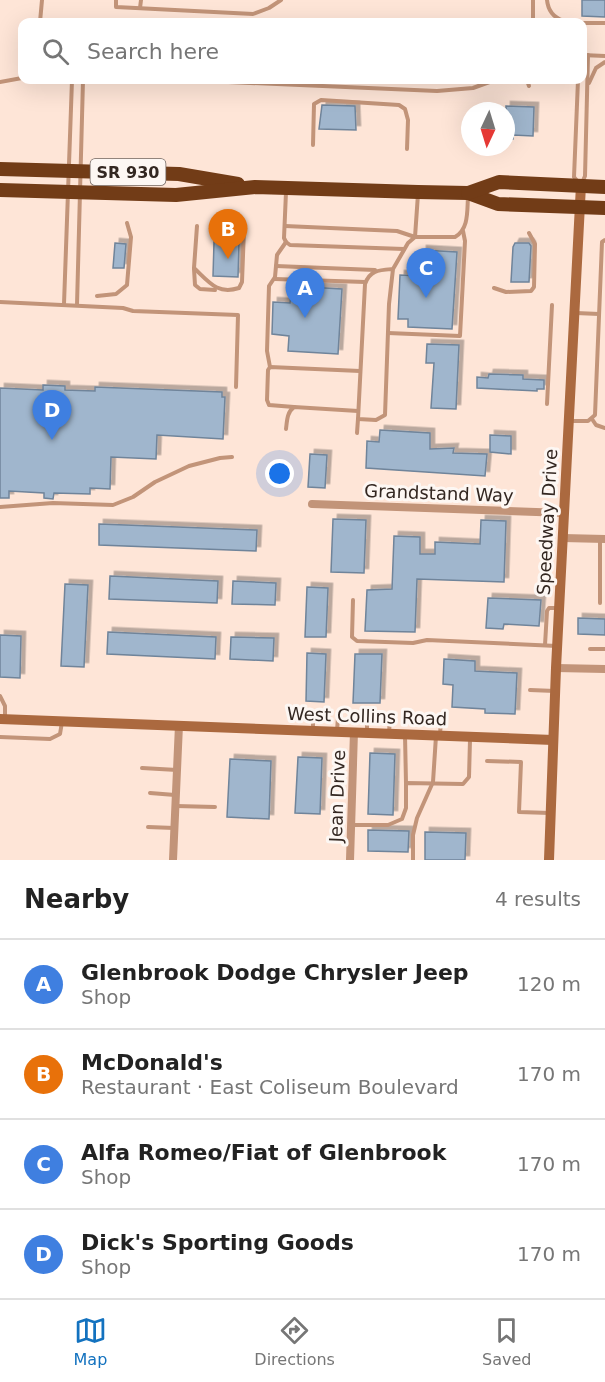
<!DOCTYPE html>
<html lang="en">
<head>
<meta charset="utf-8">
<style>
	body { margin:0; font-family:"DejaVu Sans",sans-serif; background:#f2f2f2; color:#222 }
	.compass { position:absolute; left:461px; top:102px; width:54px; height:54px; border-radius:50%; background:#fff; box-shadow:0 6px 24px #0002; rotate:184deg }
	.you { position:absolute; left:280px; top:474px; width:21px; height:21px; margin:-15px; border:4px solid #fff; border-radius:50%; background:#1a73e8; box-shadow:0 0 0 9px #1a73e833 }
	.badge { display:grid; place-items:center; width:39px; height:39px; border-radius:50%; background:#1372bf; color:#fff; font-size:20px; font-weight:700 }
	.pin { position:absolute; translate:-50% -50px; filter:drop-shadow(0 2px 3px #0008) }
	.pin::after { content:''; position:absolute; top:32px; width:21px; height:18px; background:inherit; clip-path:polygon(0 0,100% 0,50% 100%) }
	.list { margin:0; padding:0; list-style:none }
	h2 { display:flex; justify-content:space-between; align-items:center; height:78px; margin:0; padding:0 24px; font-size:26px }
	h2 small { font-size:20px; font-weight:400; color:#767676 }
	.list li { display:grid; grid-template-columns:39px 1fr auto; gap:18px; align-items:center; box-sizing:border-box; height:90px; padding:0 24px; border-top:2px solid #e0e0e0 }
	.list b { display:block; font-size:22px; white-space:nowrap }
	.list p { margin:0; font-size:20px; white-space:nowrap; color:#767676 }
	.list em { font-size:20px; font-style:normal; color:#767676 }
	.icon { flex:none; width:33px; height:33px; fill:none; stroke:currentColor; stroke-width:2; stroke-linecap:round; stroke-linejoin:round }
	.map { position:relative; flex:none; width:605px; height:860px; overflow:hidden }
	.search { position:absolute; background:#fff; box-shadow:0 6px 24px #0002; left:18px; right:18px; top:18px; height:66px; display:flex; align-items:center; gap:15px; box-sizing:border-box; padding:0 21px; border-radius:12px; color:#767676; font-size:22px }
	.sheet { height:438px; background:#fff }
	nav { display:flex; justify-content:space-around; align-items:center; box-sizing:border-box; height:84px; border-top:2px solid #e0e0e0; background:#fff; font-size:16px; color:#767676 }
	nav a { display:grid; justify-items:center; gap:3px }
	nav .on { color:#1372bf }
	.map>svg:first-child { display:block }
	.building { fill:#a0b6cd; stroke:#6f849a; stroke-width:1.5; filter:url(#shadow) }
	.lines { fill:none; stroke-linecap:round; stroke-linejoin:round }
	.lane { stroke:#c29479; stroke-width:4 }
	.street { stroke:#c29479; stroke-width:8 }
	.secondary { stroke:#ab693f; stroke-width:10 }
	.highway { stroke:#723c17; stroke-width:14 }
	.labels { text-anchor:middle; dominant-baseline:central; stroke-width:6; stroke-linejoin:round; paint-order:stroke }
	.shield { fill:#fdf7f3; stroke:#706560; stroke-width:1.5 }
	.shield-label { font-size:16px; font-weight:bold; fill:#332721 }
	.street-label { font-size:18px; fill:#332721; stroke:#fdf7f3 }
</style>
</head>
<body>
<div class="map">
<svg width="605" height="860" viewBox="0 0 605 860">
	<defs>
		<filter id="shadow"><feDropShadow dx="4.5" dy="-4.5" stdDeviation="0" flood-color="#0004"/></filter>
	</defs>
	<rect width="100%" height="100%" fill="#fee5d7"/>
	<g class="building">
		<polygon points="582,0 605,0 605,17 582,16"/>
		<polygon points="322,105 355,106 356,130 319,129"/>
		<polygon points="506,106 534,107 533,136 513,135 513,139 506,138"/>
		<polygon points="214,242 239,243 238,277 213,276"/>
		<polygon points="115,243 126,244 124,268 113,268"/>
		<polygon points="515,243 529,243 531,246 529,282 511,282 513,247"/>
		<polygon points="422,250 457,252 452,329 408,327 408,319 398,319 400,275 421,276"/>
		<polygon points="291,286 342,289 338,354 288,351 289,336 272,334 273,302 290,303"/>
		<polygon points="427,344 459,345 456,409 431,408 434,363 426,363"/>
		<polygon points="489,374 523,375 523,379 544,380 544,389 537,389 537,391 477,388 477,377 488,378"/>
		<polygon points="43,385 65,386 65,390 95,391 95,387 222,392 222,397 225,397 223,439 157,435 156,459 111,457 110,489 90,488 90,494 54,493 53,499 44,498 44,493 9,491 9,498 0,498 0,388 43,390"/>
		<polygon points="380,430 430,433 430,449 454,448 453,453 487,454 485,476 366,468 367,441 379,442"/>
		<polygon points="490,435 511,436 511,454 490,452"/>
		<polygon points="310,454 327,455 325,488 308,487"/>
		<polygon points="333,519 366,520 364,573 331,572"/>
		<polygon points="481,520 506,521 504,582 417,579 415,632 365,631 367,590 392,589 394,536 420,537 420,554 435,554 435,542 480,544"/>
		<polygon points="99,524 257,530 256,551 99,545"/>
		<polygon points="110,576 218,581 217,603 109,599"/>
		<polygon points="233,581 276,583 275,605 232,604"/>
		<polygon points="65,584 88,585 84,667 61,666"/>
		<polygon points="307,587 328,588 326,637 305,637"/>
		<polygon points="488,598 541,600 539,626 504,624 503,629 486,628"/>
		<polygon points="578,618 605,619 605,635 578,634"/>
		<polygon points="108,632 216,637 215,659 107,654"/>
		<polygon points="0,635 21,636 20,678 0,677"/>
		<polygon points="231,637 274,638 273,661 230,659"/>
		<polygon points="307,653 326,654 324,702 306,701"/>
		<polygon points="355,654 382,654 380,703 353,703"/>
		<polygon points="444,659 475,661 475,671 517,673 515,714 485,713 485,709 452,707 453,685 443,684"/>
		<polygon points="370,753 395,754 393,815 368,814"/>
		<polygon points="298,757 322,758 320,814 295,813"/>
		<polygon points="230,759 271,761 269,819 227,817"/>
		<polygon points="368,830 409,831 408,852 368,851"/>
		<polygon points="425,832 466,833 465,860 425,860"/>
	</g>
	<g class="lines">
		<g class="lane">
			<polyline points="116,0 116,7 253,14 269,8 281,0"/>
			<path d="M547 0C550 29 583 22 605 23"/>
			<polyline points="140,8 141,0"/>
			<polyline points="40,22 42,0"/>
			<polyline points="533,22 533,0"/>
			<polyline points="582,55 605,56"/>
			<polyline points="106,80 184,80 437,91 473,88 495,80"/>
			<polyline points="527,80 529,86"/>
			<polyline points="0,82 22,78"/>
			<polyline points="589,83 596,68 605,62"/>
			<polyline points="313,145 314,104 321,100 399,105 405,109 408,120 407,149"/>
			<polyline points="578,182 574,177 578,80"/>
			<polyline points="582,183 585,176 588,55"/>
			<polyline points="286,192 284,238 286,242 290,245 404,249"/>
			<path d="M418 194 415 237H455C469 229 467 211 468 197"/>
			<path d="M197 226 194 268C209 282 217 295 239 288L242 282 244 229"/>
			<path d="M285 226 397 231 415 237 408 243 393 269 389 304 385 415 376 420 358 419 365 284C370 270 379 270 393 269"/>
			<polyline points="276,266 375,270"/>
			<polyline points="194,269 195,285 200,289 215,290"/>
			<polyline points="275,279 365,282"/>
			<polyline points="494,288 506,292 531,291 534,287 535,244 529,233"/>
			<polyline points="97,296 116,294 127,285 131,237 127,223"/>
			<polyline points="0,302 123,308 133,311 238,315 236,387"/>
			<polyline points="64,304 72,80"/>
			<polyline points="77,305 83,80"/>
			<polyline points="576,313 599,314"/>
			<polyline points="388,333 460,336 465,241 463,231"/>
			<polyline points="270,367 267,351 269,286 275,277 277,255 286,242"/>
			<polyline points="547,404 552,305"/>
			<polyline points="294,407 269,405 267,400 268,370 270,367 360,371"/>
			<polyline points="592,419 596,425 605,428"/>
			<polyline points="571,421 588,421 595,415 602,242 605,240"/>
			<path d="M286 429C287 421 287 412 294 407L358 411"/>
			<polyline points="357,433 358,419"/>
			<polyline points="0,507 53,503 113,505 133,497 155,482 189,466 220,458 232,457"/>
			<polyline points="600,540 600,603"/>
			<polyline points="353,600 352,637 357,641 413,643 427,640 557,646"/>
			<polyline points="545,645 547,611 549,608 558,608"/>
			<polyline points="590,649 605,649"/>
			<polyline points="530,690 555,691"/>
			<polyline points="0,696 5,706 5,718"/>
			<polyline points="313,730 313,716"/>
			<polyline points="337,731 338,717"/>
			<polyline points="367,732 367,717"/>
			<polyline points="389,733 390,718"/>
			<polyline points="405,735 406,783"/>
			<polyline points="440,735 441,719"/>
			<polyline points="0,737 50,739 60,734 62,722"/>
			<polyline points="487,761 521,762 519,812 550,813"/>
			<polyline points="142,768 177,770"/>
			<polyline points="150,793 175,795"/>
			<polyline points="176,806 215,807"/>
			<polyline points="352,825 388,825 402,819 406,808 406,783 463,784 469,777 470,740"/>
			<polyline points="148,827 174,828"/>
			<polyline points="413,860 413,835 417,818 433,782 436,736"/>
		</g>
		<g class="street">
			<polyline points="312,504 564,513"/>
			<polyline points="563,538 605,539"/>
			<polyline points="556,668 605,669"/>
			<polyline points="173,860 179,725"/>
			<polyline points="350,860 354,732"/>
		</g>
		<g class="secondary">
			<polyline points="0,719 553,740"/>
			<polyline points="549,860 556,668 581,185"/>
		</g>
		<g class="highway">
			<polyline points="0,169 179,174 238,184"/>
			<polyline points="0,190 176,195 255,187 418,192 468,193 498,204 605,208"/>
			<polyline points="468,193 499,182 605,187"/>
		</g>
	</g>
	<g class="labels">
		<rect class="shield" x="90.5" y="159" width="75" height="26" rx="4.5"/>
		<g class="shield-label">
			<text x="128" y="172">SR 930</text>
		</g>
		<g class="street-label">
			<text transform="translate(439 493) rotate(2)">Grandstand Way</text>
			<text transform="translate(547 522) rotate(-87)">Speedway Drive</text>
			<text transform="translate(367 716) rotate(2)">West Collins Road</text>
			<text transform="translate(337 796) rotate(-88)">Jean Drive</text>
		</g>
	</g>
</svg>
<svg class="compass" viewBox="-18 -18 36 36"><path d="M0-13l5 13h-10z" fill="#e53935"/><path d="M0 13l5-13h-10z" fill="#767676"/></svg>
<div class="you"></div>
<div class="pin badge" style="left:305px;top:318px;background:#3f7fe0">A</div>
<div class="pin badge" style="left:228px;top:259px;background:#e8710a">B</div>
<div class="pin badge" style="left:426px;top:298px;background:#3f7fe0">C</div>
<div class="pin badge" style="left:52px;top:440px;background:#3f7fe0">D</div>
<div class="search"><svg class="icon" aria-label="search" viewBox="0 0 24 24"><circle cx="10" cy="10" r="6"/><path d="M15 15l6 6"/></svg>Search here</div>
</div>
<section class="sheet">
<h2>Nearby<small>4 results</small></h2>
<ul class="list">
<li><span class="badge" style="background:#3f7fe0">A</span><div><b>Glenbrook Dodge Chrysler Jeep</b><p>Shop</p></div><em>120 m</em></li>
<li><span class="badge" style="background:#e8710a">B</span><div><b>McDonald's</b><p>Restaurant · East Coliseum Boulevard</p></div><em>170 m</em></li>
<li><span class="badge" style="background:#3f7fe0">C</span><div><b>Alfa Romeo/Fiat of Glenbrook</b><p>Shop</p></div><em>170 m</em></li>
<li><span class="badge" style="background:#3f7fe0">D</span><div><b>Dick's Sporting Goods</b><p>Shop</p></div><em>170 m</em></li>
</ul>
</section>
<nav>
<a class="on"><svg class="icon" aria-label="map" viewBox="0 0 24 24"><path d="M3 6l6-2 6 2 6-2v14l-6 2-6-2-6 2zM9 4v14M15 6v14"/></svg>Map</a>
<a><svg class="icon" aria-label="directions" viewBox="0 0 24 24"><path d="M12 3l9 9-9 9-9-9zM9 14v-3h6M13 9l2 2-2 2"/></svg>Directions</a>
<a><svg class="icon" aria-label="saved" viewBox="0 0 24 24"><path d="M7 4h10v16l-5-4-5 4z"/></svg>Saved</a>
</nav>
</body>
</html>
